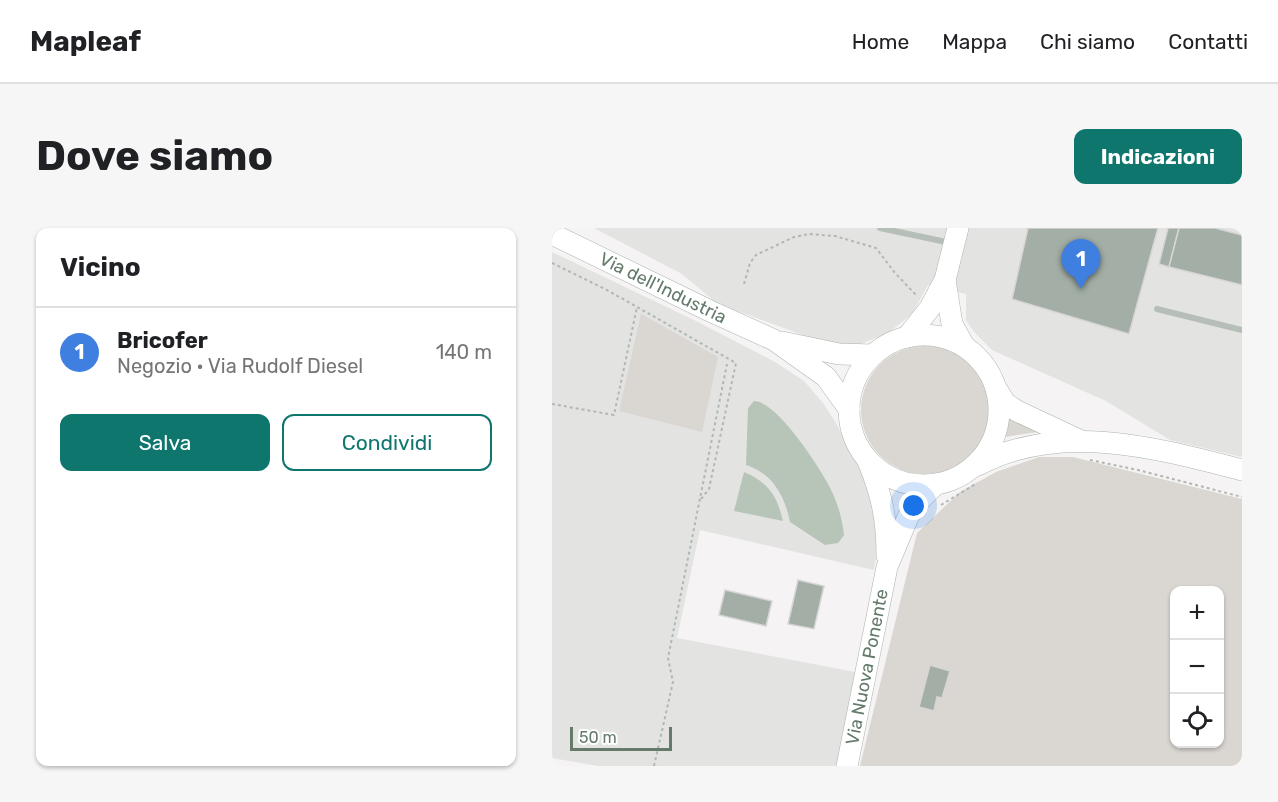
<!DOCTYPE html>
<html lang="it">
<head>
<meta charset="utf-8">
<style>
	body { margin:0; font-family:Rubik,sans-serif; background:#f6f6f6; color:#202124 }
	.controls { position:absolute; right:18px; bottom:18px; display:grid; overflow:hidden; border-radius:12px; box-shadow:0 2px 4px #0004 }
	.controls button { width:54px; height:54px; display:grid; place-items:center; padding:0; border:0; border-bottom:2px solid #e0e0e0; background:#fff; color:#202124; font:30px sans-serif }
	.scale { position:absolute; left:18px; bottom:15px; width:102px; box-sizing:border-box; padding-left:6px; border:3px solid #647a6a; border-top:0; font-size:16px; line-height:21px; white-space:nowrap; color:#647a6a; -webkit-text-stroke:4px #fff; paint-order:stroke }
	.you { position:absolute; left:362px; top:278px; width:21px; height:21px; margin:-15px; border:4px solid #fff; border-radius:50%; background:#1a73e8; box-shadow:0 0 0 9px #1a73e833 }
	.badge { display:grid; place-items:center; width:39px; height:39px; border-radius:50%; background:#0f766e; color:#fff; font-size:20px; font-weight:700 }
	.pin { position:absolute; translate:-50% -50px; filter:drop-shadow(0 2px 3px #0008) }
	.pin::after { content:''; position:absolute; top:32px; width:21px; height:18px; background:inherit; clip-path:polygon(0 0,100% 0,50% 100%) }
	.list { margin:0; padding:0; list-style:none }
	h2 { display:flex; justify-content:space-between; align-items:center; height:78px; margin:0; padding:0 24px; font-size:26px }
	h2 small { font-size:20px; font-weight:400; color:#757577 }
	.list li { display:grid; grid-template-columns:39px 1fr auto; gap:18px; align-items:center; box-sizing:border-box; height:90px; padding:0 24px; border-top:2px solid #e0e0e0 }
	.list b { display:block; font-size:22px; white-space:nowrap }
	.list p { margin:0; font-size:20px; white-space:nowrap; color:#757577 }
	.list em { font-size:20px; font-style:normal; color:#757577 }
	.actions { display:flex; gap:12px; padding:18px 24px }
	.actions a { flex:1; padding:14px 0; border:2px solid #0f766e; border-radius:12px; text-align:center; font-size:21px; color:#0f766e }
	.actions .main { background:#0f766e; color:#fff }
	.icon { flex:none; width:33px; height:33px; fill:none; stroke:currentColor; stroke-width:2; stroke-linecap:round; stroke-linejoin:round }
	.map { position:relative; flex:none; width:690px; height:538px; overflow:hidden; border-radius:12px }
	header { display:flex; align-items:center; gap:36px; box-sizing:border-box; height:84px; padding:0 30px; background:#fff; border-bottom:2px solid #e0e0e0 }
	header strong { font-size:28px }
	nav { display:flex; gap:33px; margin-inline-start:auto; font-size:21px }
	.intro { display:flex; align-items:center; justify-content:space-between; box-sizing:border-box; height:144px; padding:0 36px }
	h1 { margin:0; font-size:42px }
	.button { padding:15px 27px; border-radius:12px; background:#0f766e; color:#fff; font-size:21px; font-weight:700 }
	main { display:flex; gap:36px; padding:0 36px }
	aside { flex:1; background:#fff; border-radius:12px; box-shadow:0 2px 4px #0004 }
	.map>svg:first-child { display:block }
	.built { fill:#e3e3e2 }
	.green { fill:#dad6d2; fill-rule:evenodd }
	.water { fill:#b7c4b8 }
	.building { fill:#a3afa6; stroke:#d7d5d5; stroke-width:1.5 }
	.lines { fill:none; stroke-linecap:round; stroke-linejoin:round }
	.secondary-casing { stroke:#abb5ae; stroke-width:22 }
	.path { stroke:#b1b8b3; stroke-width:2; stroke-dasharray:3 3; stroke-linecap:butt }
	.street { stroke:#b6beb8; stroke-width:6 }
	.secondary { stroke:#fff; stroke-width:21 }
	.labels { text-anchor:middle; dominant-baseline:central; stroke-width:6; stroke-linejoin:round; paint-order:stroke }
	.street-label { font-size:18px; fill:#647a6a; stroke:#fff }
</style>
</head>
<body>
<header>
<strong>Mapleaf</strong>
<nav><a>Home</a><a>Mappa</a><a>Chi siamo</a><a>Contatti</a></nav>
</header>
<div class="intro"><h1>Dove siamo</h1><a class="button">Indicazioni</a></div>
<main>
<aside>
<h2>Vicino<small></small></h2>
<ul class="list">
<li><span class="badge" style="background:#3f7fe0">1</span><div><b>Bricofer</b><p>Negozio · Via Rudolf Diesel</p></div><em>140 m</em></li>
</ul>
<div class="actions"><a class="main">Salva</a><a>Condividi</a></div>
</aside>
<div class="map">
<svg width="690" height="538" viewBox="0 0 690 538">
	<rect width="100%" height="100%" fill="#f5f3f3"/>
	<g class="built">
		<polygon points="42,0 690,0 690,229 618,212 554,173 440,122 422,104 414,92 414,66 376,57 360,86 336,105 306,117 267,113 166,76 130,46"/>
		<polygon points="0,24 146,94 223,134 252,153 271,175 284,195 314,253 324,288 325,318 322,342 148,302 125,410 303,444 285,538 46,538 0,530"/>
	</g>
	<g class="green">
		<polygon points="89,86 166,129 150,204 67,183"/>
		<circle cx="373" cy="182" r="64"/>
		<polygon points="456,189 486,204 453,209"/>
		<path d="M487 229H521L690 271V538H308L365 305 408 264 444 244ZM622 362H668V516H622Z"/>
	</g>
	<g class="water">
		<path d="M202 173C224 173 264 234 275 254 284 270 290 288 292 307L286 315 273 317 238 294C233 268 220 245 194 237L196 180Z"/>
		<path d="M192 244C216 254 225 268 231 293L182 283Z"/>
	</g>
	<g class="building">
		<polygon points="476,0 606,0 577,106 460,71"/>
		<polygon points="616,0 627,0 617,39 607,36"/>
		<polygon points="627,0 663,0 690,7 690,57 617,39"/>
		<polygon points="246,352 272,358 262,401 236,396"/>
		<polygon points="173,362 220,373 214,398 167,387"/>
		<polygon points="378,437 398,443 390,470 385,469 382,483 367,479"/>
	</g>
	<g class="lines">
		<defs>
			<g id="secondary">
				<polyline points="0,6 158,83 222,112 274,149 297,181"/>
				<polyline points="393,52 400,96 412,118"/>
				<circle cx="372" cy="182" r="75"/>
				<polyline points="355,109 378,80 393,52 406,0"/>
				<polyline points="230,114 287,126 321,127"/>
				<polyline points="444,160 453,175 465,183 527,212"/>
				<path d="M316 233C330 267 335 291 335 328"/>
				<path d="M426 237C508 193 605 220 690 242"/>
				<polyline points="295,538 335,339 356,289 367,273 384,256"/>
			</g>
		</defs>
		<use href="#secondary" class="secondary-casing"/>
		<g class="path">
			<polyline points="0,35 55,62 184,135 157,261 149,271"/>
			<polyline points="192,56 198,35 204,27 242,9 258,6 283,8 324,20 343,45 365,68"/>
			<polyline points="0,176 62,187 85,79"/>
			<polyline points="538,232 586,242 690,269"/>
			<polyline points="389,277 425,255"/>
			<polyline points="102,538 121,454 116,430 175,136"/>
		</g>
		<g class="street">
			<polyline points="328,0 399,15"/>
			<polyline points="605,81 690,102"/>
		</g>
		<use href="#secondary" class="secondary"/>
	</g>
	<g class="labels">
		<g class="street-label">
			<text transform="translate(111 60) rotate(26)">Via dell'Industria</text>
			<text transform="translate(315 439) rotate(-79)">Via Nuova Ponente</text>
		</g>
	</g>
</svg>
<div class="controls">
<button>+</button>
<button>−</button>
<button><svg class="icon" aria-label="locate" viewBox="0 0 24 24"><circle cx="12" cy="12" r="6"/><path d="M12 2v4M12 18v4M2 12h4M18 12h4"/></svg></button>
</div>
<div class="scale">50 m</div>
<div class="you"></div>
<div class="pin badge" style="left:529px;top:61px;background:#3f7fe0">1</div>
</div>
</main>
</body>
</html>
